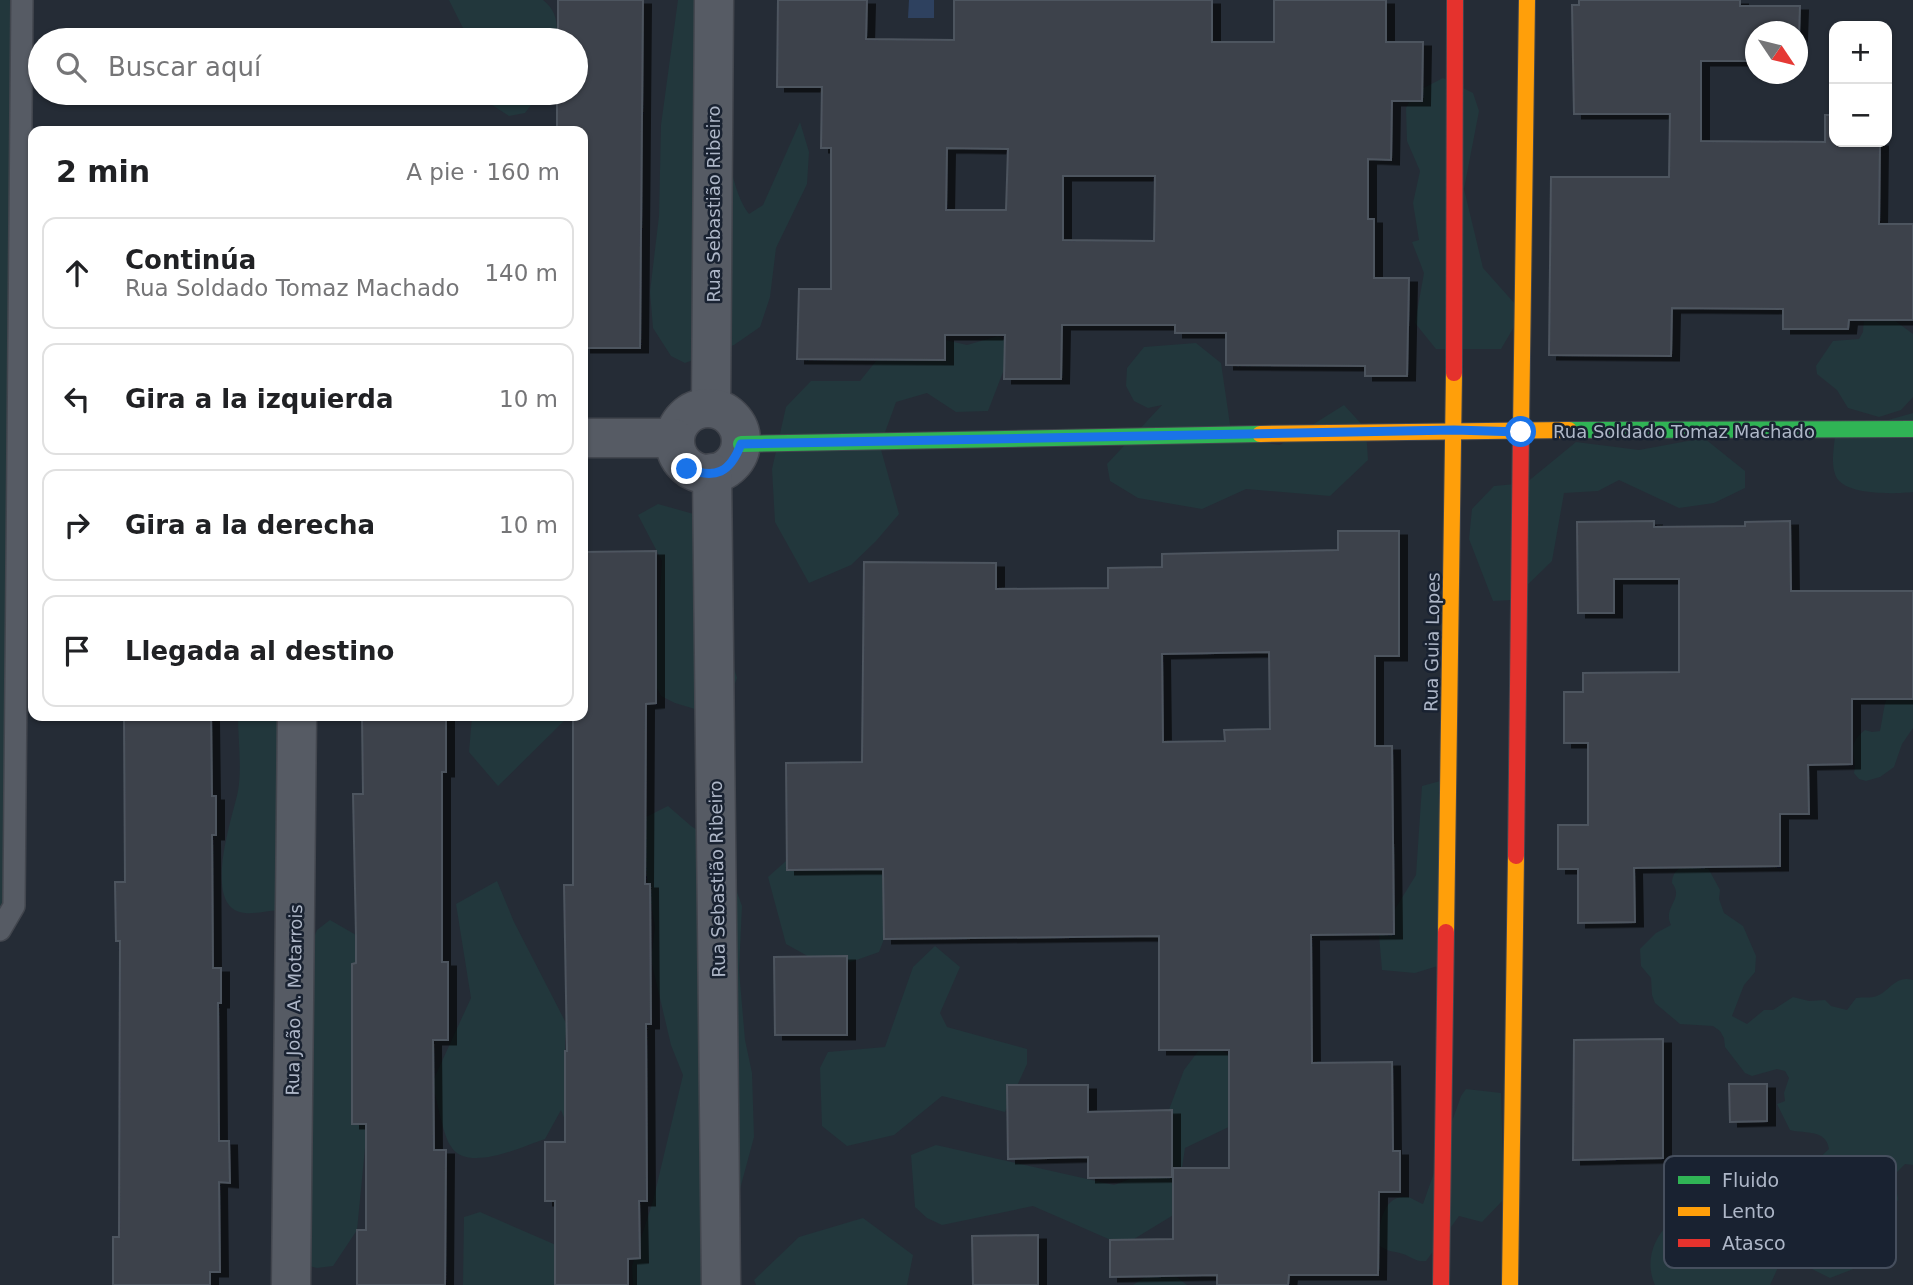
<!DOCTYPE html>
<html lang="es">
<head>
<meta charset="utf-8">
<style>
	body { margin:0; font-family:"DejaVu Sans",sans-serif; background:#f2f2f2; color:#202124 }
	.controls { position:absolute; right:21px; top:21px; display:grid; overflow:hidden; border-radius:14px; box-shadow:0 2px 5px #0004 }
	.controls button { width:63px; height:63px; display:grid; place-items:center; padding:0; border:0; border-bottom:2px solid #e0e0e0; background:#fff; color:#202124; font:35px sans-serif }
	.compass { position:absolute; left:1745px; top:21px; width:63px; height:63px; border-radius:50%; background:#fff; box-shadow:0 2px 5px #0004; rotate:125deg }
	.stop { position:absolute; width:21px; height:21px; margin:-16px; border:5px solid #1a73e8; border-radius:50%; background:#fff }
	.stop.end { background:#1a73e8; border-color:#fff; box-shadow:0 2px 7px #0008 }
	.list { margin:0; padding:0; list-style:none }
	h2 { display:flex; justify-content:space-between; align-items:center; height:91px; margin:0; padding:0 28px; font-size:30px }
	h2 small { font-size:23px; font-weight:400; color:#757577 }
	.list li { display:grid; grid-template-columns:46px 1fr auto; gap:21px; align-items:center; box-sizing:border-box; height:112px; margin:0 14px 14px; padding:0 14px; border:2px solid #e0e0e0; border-radius:14px }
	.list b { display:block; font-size:26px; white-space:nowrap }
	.list p { margin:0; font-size:23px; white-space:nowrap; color:#757577 }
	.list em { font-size:23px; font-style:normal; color:#757577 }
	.icon { flex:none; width:38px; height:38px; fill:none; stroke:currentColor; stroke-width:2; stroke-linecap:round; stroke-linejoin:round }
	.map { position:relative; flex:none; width:1913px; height:1285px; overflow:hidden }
	.search { position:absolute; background:#fff; box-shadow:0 2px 5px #0004; left:28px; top:28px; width:560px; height:77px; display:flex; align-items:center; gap:18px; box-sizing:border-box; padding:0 24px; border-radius:38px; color:#757577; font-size:26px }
	.panel { position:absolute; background:#fff; box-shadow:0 2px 5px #0004; left:28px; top:126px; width:560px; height:595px; border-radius:14px }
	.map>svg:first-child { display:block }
	.green { fill:#22373c }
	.water { fill:#2e415f }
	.building { fill:#3d424c; stroke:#4d545e; stroke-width:2; fill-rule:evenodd; filter:url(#shadow) }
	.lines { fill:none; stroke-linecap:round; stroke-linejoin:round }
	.lane-casing { stroke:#42464e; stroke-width:24 }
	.street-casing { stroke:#42464e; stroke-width:41 }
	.fast-casing { stroke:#42464e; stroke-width:18 }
	.slow-casing { stroke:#42464e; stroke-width:18 }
	.jam-casing { stroke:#42464e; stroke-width:18 }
	.lane { stroke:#565b64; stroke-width:21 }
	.street { stroke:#565b64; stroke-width:38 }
	.fast { stroke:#30b455; stroke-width:16 }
	.slow { stroke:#ff9f0a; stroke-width:16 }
	.jam { stroke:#e5322d; stroke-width:16 }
	.route { stroke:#1a73e8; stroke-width:9 }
	.labels { text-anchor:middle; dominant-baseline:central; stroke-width:5; stroke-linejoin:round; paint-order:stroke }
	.street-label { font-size:18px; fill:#aeb7c8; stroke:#192231 }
	.key { fill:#192231; stroke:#464f5e; stroke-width:2 }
	.key-label { font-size:19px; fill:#aeb7c8 }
</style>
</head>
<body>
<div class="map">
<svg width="1913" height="1285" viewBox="0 0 1913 1285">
	<defs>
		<filter id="shadow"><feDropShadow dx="8" dy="4.5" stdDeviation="0" flood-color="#0009"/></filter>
	</defs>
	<rect width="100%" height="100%" fill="#252c36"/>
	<g class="green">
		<polygon points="0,0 33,0 25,882 0,910"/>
		<path d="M449 0H543C557 11 558 24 556 40H469Z"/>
		<path d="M678 0H725C725 54 717 172 749 214L763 205 800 122 809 152 807 184 776 248 770 297 760 327 734 345 685 363 671 356 653 328 650 292 659 216 661 125Z"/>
		<polygon points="1443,78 1473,93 1479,111 1464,189 1483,268 1515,304 1518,320 1501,349 1436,349 1415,323 1424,273 1412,242 1419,240 1413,203 1420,171 1407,141 1406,108 1414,93"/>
		<polygon points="480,93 540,93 525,113 509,116 480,97"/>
		<polygon points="1864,316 1894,320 1913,334 1913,397 1901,410 1879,417 1848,408 1837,390 1817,374 1816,366 1833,341 1859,339 1863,332"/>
		<polygon points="901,330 967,345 998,336 1013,346 988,411 956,412 927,393 896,402 880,446 899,514 876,541 851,565 809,583 775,522 772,469 786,407 811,381 860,381"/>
		<polygon points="1196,343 1221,363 1232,438 1280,445 1344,405 1366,429 1368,460 1330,496 1246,489 1202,509 1138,498 1110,481 1107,464 1162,405 1148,408 1134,401 1126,386 1127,368 1144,347"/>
		<path d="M1913 413V492C1895 494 1841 496 1835 474 1831 462 1834 448 1835 435Z"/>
		<polygon points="1704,438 1745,471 1745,488 1714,503 1679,508 1619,480 1598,491 1564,493 1552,561 1512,600 1493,601 1469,539 1472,509 1494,486 1526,483 1576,442 1639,450"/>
		<polygon points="658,504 708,518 721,629 737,678 725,709 708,713 675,703 661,696 654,682 662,561 638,515"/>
		<path d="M1913 678V728L1902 744 1894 767 1880 777 1866 781 1859 779 1854 773C1858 755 1844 746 1865 730L1872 732 1880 731C1887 699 1881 693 1913 678Z"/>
		<path d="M238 716H285L278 910C267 911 255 914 245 913 200 909 233 816 238 791 242 768 238 740 238 716Z"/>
		<polygon points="472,716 572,716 573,718 566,719 498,786 469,752"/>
		<polygon points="1444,780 1441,965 1415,973 1382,970 1379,935 1416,875 1422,786"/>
		<polygon points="668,806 691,826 720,845 742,906 739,970 745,1040 752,1073 754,1137 737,1200 735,1285 633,1285 632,1266 653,1201 683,1075 671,1045 651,960 655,927 638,821"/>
		<polygon points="885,817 884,939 879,952 831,969 786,944 768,877 803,846"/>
		<path d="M1693 863 1708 868 1720 890 1719 899 1724 913 1743 926 1756 956 1755 972 1744 985 1732 1016 1747 1024 1764 1010H1773L1793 997 1809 1001 1825 1000 1831 1006 1847 1010 1856 998C1862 997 1868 998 1873 997 1889 994 1894 974 1913 980V1165L1905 1164 1894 1175 1898 1199 1893 1214 1896 1231 1890 1246 1883 1253 1869 1263 1830 1278 1808 1267 1799 1266 1786 1257 1780 1263 1770 1285H1655C1636 1244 1680 1197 1722 1206 1747 1211 1750 1233 1767 1235L1780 1226 1795 1233 1811 1229C1832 1199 1786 1187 1829 1149 1826 1129 1806 1134 1790 1130L1777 1104 1785 1101 1784 1093 1789 1078 1785 1071 1777 1069 1752 1076 1745 1073 1725 1047 1724 1038 1720 1031 1713 1026 1680 1024 1655 1003 1652 995 1651 978 1641 966 1640 949 1656 933 1671 925C1662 907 1685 899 1672 883 1673 869 1681 867 1693 863Z"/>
		<path d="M497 881 514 922 567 1025 565 1042V1120L561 1110 545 1139C521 1147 466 1174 450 1145 442 1131 437 1099 432 1083L471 998 456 904Z"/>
		<polygon points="330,920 356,935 356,1062 366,1138 357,1230 333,1266 317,1268 286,1260 311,945 317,930"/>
		<polygon points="935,946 960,967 940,1013 947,1027 1027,1049 1027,1064 1005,1112 942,1096 894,1135 847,1146 822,1126 820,1068 828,1052 885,1047 913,967"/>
		<polygon points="1205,1042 1234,1057 1237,1123 1185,1148 1175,1214 1134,1239 1120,1244 1033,1206 942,1225 927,1218 915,1207 911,1155 936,1145 1114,1185 1145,1173 1184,1070"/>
		<path d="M1466 1089 1501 1093 1504 1199 1482 1222 1459 1216 1426 1261C1415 1262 1412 1257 1403 1254 1394 1251 1388 1252 1380 1246 1377 1230 1382 1193 1408 1197 1412 1198 1418 1202 1423 1204L1461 1096Z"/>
		<polygon points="480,1212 556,1245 558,1285 463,1285 464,1217"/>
		<polygon points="863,1218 913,1255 907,1285 756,1285 754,1280 799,1237"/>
		<polygon points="1162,1266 1187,1285 1133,1285"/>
	</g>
	<polygon class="water" points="909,0 934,0 934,18 908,18"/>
	<g class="building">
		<polygon points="558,0 643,0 640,348 583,348 583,131 557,131 557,93 576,93 576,40 558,40"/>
		<path d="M778 0H867L866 39 954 40V0H1212V42H1274V0H1386V42H1423L1422 101H1392L1391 160 1368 159V219H1374V278H1409L1407 376H1365V366L1226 365V333H1175V325H1062L1061 379H1004L1005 335H945V360L797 359 799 289H831V148H821L822 87H777ZM947 148 1008 149 1006 210H946ZM1063 176H1155L1154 241 1063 240Z"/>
		<polygon points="1579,0 1740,0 1740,6 1800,6 1799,35 1797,32 1755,32 1755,61 1701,61 1701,141 1825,142 1825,115 1834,115 1834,142 1880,142 1879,224 1913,224 1913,320 1849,320 1848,329 1783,329 1783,309 1672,308 1671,356 1549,355 1551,177 1669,177 1670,114 1574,114 1572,5 1579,5"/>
		<polygon points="1654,521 1654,527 1745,526 1745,522 1790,521 1791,591 1913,591 1913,699 1852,699 1852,764 1808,765 1809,814 1780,814 1780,866 1634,868 1635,922 1578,923 1578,869 1558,869 1558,825 1588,825 1588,743 1564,743 1564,692 1583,692 1583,673 1679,672 1679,579 1614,579 1614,613 1578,613 1577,522"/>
		<path d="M1338 531H1399V656H1375V746H1392L1394 934 1311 935 1312 1063 1392 1062 1393 1151H1400V1192H1379L1378 1275H1289L1288 1285H1217V1275L1110 1277V1240L1173 1239V1168H1229V1050H1159V936L884 939 883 869 787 870 786 763 862 762 864 562 996 563V589L1108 588V568L1162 567V554L1338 550ZM1269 652 1270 729 1224 730 1225 741 1163 742 1162 654Z"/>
		<polygon points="656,551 656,703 646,704 645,884 650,884 651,1024 646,1024 647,1201 639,1201 640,1258 628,1259 628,1285 555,1285 555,1201 545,1201 545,1142 565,1142 565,1051 567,1051 564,885 573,885 573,718 583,718 583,552"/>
		<polygon points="124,716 211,716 212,796 216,796 216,835 212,835 213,968 221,968 221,1003 218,1003 219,1141 229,1141 230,1183 219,1182 220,1272 210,1272 210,1285 113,1285 113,1237 119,1237 120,941 116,941 115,882 125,882"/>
		<polygon points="362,716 446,716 446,772 442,772 442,962 448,962 448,1040 433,1040 434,1150 446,1150 445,1285 357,1285 357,1230 366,1230 366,1124 352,1124 352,964 356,963 356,935 353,794 363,794"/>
		<polygon points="847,956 847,1035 775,1035 774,957"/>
		<polygon points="1663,1039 1663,1158 1573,1160 1574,1040"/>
		<polygon points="1729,1084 1767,1084 1767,1121 1730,1122"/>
		<polygon points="1007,1085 1088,1085 1088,1112 1172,1110 1172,1177 1088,1178 1088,1157 1008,1159"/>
		<polygon points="1038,1235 1038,1285 973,1285 972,1236"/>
	</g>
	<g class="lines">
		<defs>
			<polyline id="lane" points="0,930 14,906 22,0"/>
			<g id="street">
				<polyline points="711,408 714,0"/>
				<circle cx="708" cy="441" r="33"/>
				<polyline points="583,438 674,438"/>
				<polyline points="712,473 721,1285"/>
				<polyline points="291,1285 297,716"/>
			</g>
			<g id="fast">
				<polyline points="1569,430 1913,429"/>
				<polyline points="741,444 1260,434"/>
			</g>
			<g id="slow">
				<polyline points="1521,429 1527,0"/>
				<polyline points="1260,434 1569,430"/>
				<polyline points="1446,932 1454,373"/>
				<polyline points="1510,1285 1516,856"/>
			</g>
			<g id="jam">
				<polyline points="1454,373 1455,0"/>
				<polyline points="1516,856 1521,429"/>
				<polyline points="1441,1285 1446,932"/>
			</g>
		</defs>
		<use href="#lane" class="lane-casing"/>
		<use href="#street" class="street-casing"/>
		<use href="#fast" class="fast-casing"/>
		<use href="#slow" class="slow-casing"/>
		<use href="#jam" class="jam-casing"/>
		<use href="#lane" class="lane"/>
		<use href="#street" class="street"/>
		<use href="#fast" class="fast"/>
		<use href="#slow" class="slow"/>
		<use href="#jam" class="jam"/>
	</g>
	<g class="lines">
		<path class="route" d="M687 469C716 479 730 473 741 444L1454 430 1521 432"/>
	</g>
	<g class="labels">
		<g class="street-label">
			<text transform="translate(713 204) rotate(-90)">Rua Sebastião Ribeiro</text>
			<text x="1684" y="431">Rua Soldado Tomaz Machado</text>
			<text transform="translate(1432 642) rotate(-89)">Rua Guia Lopes</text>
			<text transform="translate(717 879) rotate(-91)">Rua Sebastião Ribeiro</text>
			<text transform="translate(294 1000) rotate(-89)">Rua João A. Motarrois</text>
		</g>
	</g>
	<rect x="1664" y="1156" width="232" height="112" rx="10" class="key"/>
	<rect x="1678" y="1176" width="32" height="8" fill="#30b455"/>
	<rect x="1678" y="1207" width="32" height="9" fill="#ff9f0a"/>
	<rect x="1678" y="1239" width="32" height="8" fill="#e5322d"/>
	<g class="key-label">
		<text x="1722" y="1187">Fluido</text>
		<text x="1722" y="1218">Lento</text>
		<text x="1722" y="1250">Atasco</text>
	</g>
</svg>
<div class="controls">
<button>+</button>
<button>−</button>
</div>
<svg class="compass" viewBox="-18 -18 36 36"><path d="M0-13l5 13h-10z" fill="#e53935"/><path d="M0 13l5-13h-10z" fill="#757577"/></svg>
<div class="stop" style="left:1521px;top:432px"></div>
<div class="stop end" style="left:687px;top:469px"></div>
<div class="search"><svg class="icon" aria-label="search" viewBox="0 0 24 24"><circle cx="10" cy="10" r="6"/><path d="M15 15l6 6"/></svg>Buscar aquí</div>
<section class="panel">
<h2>2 min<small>A pie · 160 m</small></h2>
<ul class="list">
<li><svg class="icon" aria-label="ahead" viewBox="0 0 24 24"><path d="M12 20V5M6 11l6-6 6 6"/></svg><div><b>Continúa</b><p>Rua Soldado Tomaz Machado</p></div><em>140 m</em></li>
<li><svg class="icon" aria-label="left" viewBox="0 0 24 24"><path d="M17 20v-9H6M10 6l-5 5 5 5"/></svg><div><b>Gira a la izquierda</b></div><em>10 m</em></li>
<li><svg class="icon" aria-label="right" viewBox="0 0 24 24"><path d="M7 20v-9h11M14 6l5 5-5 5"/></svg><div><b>Gira a la derecha</b></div><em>10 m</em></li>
<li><svg class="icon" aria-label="arrive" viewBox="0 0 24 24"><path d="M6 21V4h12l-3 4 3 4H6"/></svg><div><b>Llegada al destino</b></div></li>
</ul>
</section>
</div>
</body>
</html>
